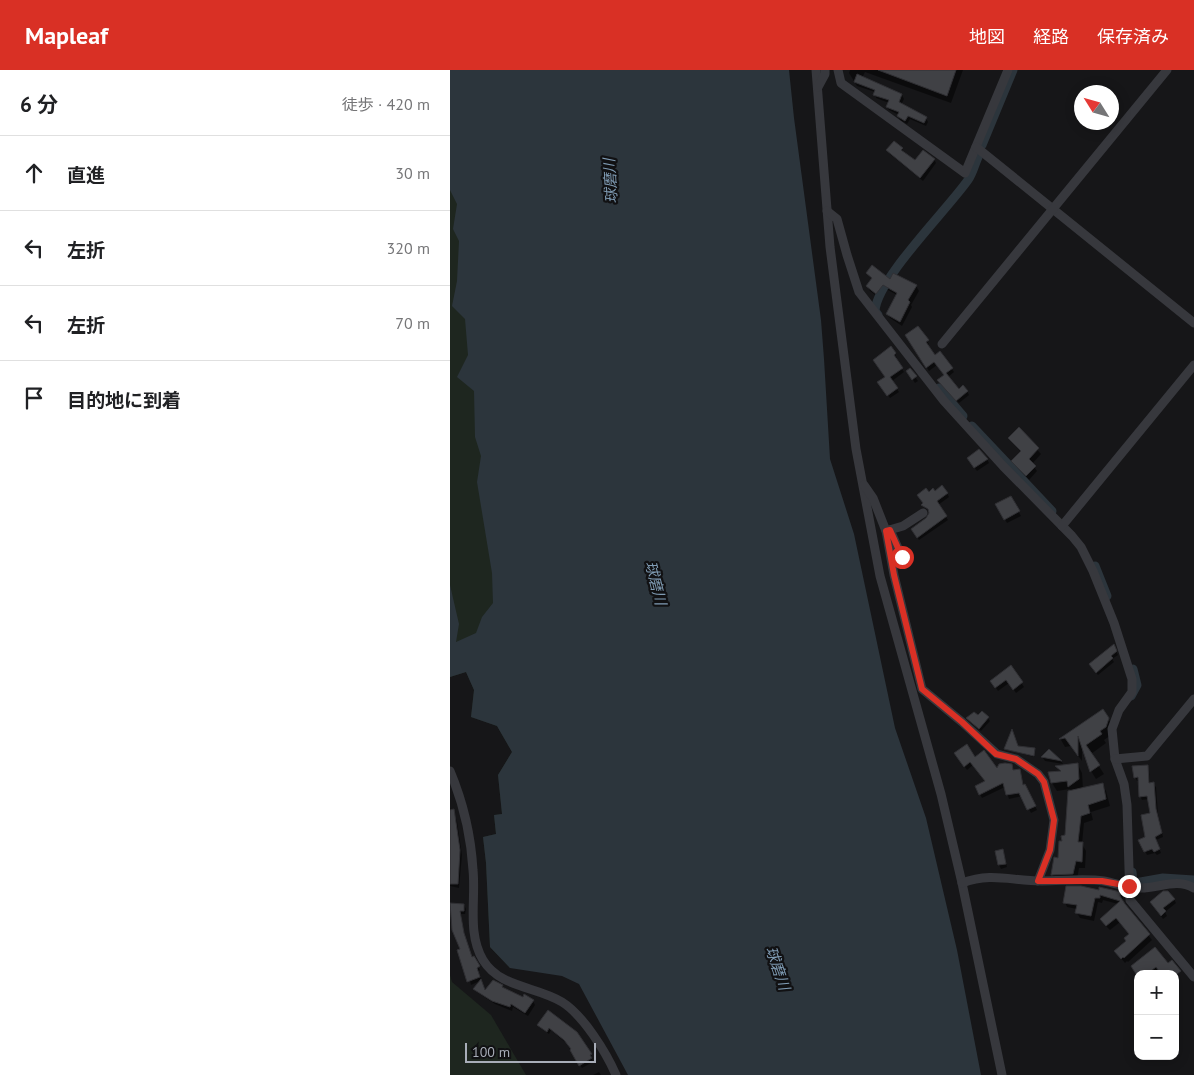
<!DOCTYPE html>
<html lang="ja">
<head>
<meta charset="utf-8">
<style>
	body { margin:0; font-family:"PT Sans","Noto Sans JP",sans-serif; background:#f2f2f2; color:#202124 }
	.controls { position:absolute; right:15px; bottom:15px; display:grid; overflow:hidden; border-radius:10px; box-shadow:0 2px 12px #0003 }
	.controls button { width:45px; height:45px; display:grid; place-items:center; padding:0; border:0; border-bottom:1px solid #e0e0e0; background:#fff; color:#202124; font:25px sans-serif }
	.compass { position:absolute; left:624px; top:15px; width:45px; height:45px; border-radius:50%; background:#fff; box-shadow:0 2px 12px #0003; rotate:307deg }
	.scale { position:absolute; left:15px; bottom:12px; width:131px; box-sizing:border-box; padding-left:5px; border:2px solid #a8adb8; border-top:0; font-size:14px; line-height:18px; white-space:nowrap; color:#a8adb8; -webkit-text-stroke:4px #111113; paint-order:stroke }
	.stop { position:absolute; width:15px; height:15px; margin:-11px; border:4px solid #d93025; border-radius:50%; background:#fff }
	.stop.end { background:#d93025; border-color:#fff; box-shadow:0 1px 5px #0008 }
	.list { margin:0; padding:0; list-style:none }
	h2 { display:flex; justify-content:space-between; align-items:center; height:65px; margin:0; padding:0 20px; font-size:21px }
	h2 small { font-size:16px; font-weight:400; color:#757577 }
	.list li { display:grid; grid-template-columns:32px 1fr auto; gap:15px; align-items:center; box-sizing:border-box; height:75px; padding:0 20px; border-top:1px solid #e0e0e0 }
	.list b { display:block; font-size:19px; white-space:nowrap }
	.list em { font-size:16px; font-style:normal; color:#757577 }
	.icon { flex:none; width:28px; height:28px; fill:none; stroke:currentColor; stroke-width:2; stroke-linecap:round; stroke-linejoin:round }
	.map { position:relative; flex:none; width:744px; height:1005px; overflow:hidden }
	header { display:flex; align-items:center; gap:30px; box-sizing:border-box; height:70px; padding:0 25px; background:#d93025; color:#fff }
	header strong { font-size:24px }
	nav { display:flex; gap:28px; margin-inline-start:auto; font-size:18px }
	main { display:flex }
	aside { flex:1; background:#fff }
	.map>svg:first-child { display:block }
	.green { fill:#1e261f }
	.water { fill:#2c353c }
	.shadow { fill:#0007 }
	.lines { fill:none; stroke-linecap:round; stroke-linejoin:round }
	.canal { stroke:#2c353c; stroke-width:9 }
	.building { fill:#404145; stroke:#303034 }
	.minor { stroke:#37383d; stroke-width:9 }
	.route { stroke:#d93025; stroke-width:6 }
	.labels { text-anchor:middle; dominant-baseline:central; stroke-width:4.5; stroke-linejoin:round; paint-order:stroke }
	.water-label { font-size:15px; font-style:italic; fill:#7f9bb3; stroke:#111113 }
</style>
</head>
<body>
<header>
<strong>Mapleaf</strong>
<nav><a>地図</a><a>経路</a><a>保存済み</a></nav>
</header>
<main>
<aside>
<h2>6 分<small>徒歩 · 420 m</small></h2>
<ul class="list">
<li><svg class="icon" aria-label="ahead" viewBox="0 0 24 24"><path d="M12 20V5M6 11l6-6 6 6"/></svg><div><b>直進</b></div><em>30 m</em></li>
<li><svg class="icon" aria-label="left" viewBox="0 0 24 24"><path d="M17 20v-9H6M10 6l-5 5 5 5"/></svg><div><b>左折</b></div><em>320 m</em></li>
<li><svg class="icon" aria-label="left" viewBox="0 0 24 24"><path d="M17 20v-9H6M10 6l-5 5 5 5"/></svg><div><b>左折</b></div><em>70 m</em></li>
<li><svg class="icon" aria-label="arrive" viewBox="0 0 24 24"><path d="M6 21V4h12l-3 4 3 4H6"/></svg><div><b>目的地に到着</b></div></li>
</ul>
</aside>
<div class="map">
<svg width="744" height="1005" viewBox="0 0 744 1005">
	<rect width="100%" height="100%" fill="#161618"/>
	<g class="green">
		<polygon points="0,0 19,0 86,543 60,898 40,877 36,793 33,767 46,764 44,745 52,744 48,705 62,682 47,656 21,647 24,620 16,602 0,607"/>
		<polygon points="0,905 2,912 41,945 76,1005 0,1005"/>
	</g>
	<polygon class="water" points="0,0 339,0 344,48 371,250 374,289 380,389 404,464 445,658 476,748 507,880 531,1005 178,1005 129,914 112,906 60,898 40,877 36,793 33,767 46,764 44,745 52,744 48,705 62,682 47,656 21,647 24,620 16,602 0,607 0,515 9,554 6,572 26,563 32,547 43,533 42,503 27,412 31,386 25,367 24,321 7,307 18,285 15,249 2,236 7,211 9,171 3,159 7,134 0,120"/>
	<g class="shadow">
		<polygon points="400,0 513,0 501,33 415,2 412,8 452,25 454,29 451,35 476,48 478,52 476,56 460,49 457,54 450,50 449,45 439,40 437,37 439,33 426,28 425,22 407,16 399,3"/>
		<polygon points="452,79 454,83 466,92 484,89 486,93 473,111 440,84 438,81"/>
		<polygon points="418,203 440,210 466,216 469,221 461,235 462,237 452,256 440,248 437,244 447,225 436,219 429,228 420,221 417,216 423,209"/>
		<polygon points="457,266 477,271 479,274 477,276 485,287 490,283 504,302 498,307 509,320 517,321 519,325 509,333 491,314 495,306 487,295 479,301"/>
		<polygon points="441,278 447,288 445,289 454,302 442,311 449,322 440,328 431,316 436,308"/>
		<polygon points="460,300 468,311 465,313 460,305"/>
		<polygon points="569,359 591,384 582,394 587,401 579,410 562,391 571,382 560,369"/>
		<polygon points="537,389 539,393 527,401 520,392"/>
		<polygon points="485,422 497,423 499,427 488,435 498,450 469,470 462,459 477,449 480,442 472,435 479,423"/>
		<polygon points="560,427 571,446 557,453 547,435"/>
		<polygon points="665,579 668,585 662,589 664,592 648,605 642,598"/>
		<polygon points="561,597 574,617 566,623 559,613 548,621 544,615"/>
		<polygon points="653,640 663,657 661,665 654,670 656,673 641,684 654,704 646,709 641,701 632,675 632,691 621,676 615,677 611,670"/>
		<polygon points="528,647 538,648 540,651 531,661 520,651"/>
		<polygon points="568,677 585,680 584,687 556,679"/>
		<polygon points="599,681 611,691 613,694 595,691 593,688"/>
		<polygon points="508,687 525,689 548,700 561,695 563,701 570,704 573,716 577,720 587,740 581,743 572,726 559,729 555,717 532,728 526,717 536,712 523,695 517,700"/>
		<polygon points="628,695 632,703 633,719 652,714 656,721 660,736 641,742 643,750 634,753 632,774 636,781 635,798 629,798 627,810 606,811 602,804 609,790 613,772 616,766 622,721 620,719 607,721 602,713 610,702 607,697"/>
		<polygon points="697,696 699,700 700,714 703,714 706,717 708,744 713,767 706,770 711,783 707,785 705,783 697,785 695,781 701,744 699,729 692,730 690,726 689,711 687,711 685,707"/>
		<polygon points="0,738 7,751 12,785 9,818 0,816"/>
		<polygon points="553,781 557,797 551,799 549,795"/>
		<polygon points="617,818 671,823 673,828 672,832 702,870 678,892 677,891 675,893 669,886 680,864 670,852 660,860 654,854 668,834 653,830 652,833 648,832 644,851 630,848 627,843 627,839 617,837 615,832"/>
		<polygon points="724,829 726,833 715,842 717,846 713,849 703,836"/>
		<polygon points="1,835 14,835 16,839 15,844 11,844 15,868 22,888 24,888 30,900 28,902 36,922 52,916 54,920 83,931 85,935 78,946 63,937 62,941 45,934 27,922 25,919 30,911 21,915"/>
		<polygon points="705,879 716,904 688,904 688,905 685,902"/>
		<polygon points="725,934 729,938 725,941"/>
		<polygon points="98,942 141,984 143,992 132,998 117,974 101,960 99,964 91,958 89,955"/>
		<polygon points="149,1002 151,1005 143,1005"/>
	</g>
	<g class="lines">
		<g class="canal">
			<polyline points="532,75 563,0"/>
			<path d="M428 245 425 241C427 209 497 140 518 110 523 103 525 93 529 85"/>
			<polyline points="489,318 513,346"/>
			<polyline points="522,356 602,441"/>
			<polyline points="645,496 657,526"/>
			<polyline points="681,626 687,615 683,599"/>
			<polyline points="682,802 683,813 685,813 713,808 744,810"/>
		</g>
	</g>
	<g class="building">
		<polygon points="428,0 506,0 497,26"/>
		<polygon points="407,4 452,24 449,32 477,47 474,53 458,46 455,51 447,46 449,42 436,37 439,30 423,25 425,20 404,12"/>
		<polygon points="444,71 453,78 451,80 465,90 473,80 485,89 470,108 436,80"/>
		<polygon points="422,195 440,209 443,203 467,215 458,230 460,232 450,252 436,244 447,223 433,215 426,224 416,216 422,208 416,203"/>
		<polygon points="468,256 479,270 476,272 485,285 490,281 503,298 496,303 509,319 513,315 518,321 506,331 487,310 494,305 484,292 476,298 455,265"/>
		<polygon points="441,276 446,283 444,285 453,298 440,307 448,318 437,326 427,312 435,307 423,290"/>
		<polygon points="460,298 467,306 462,310 456,301"/>
		<polygon points="569,357 589,378 579,389 586,396 576,406 561,391 571,381 558,368"/>
		<polygon points="529,379 538,389 524,398 517,388"/>
		<polygon points="492,415 498,423 487,431 497,446 467,468 461,459 476,448 479,443 478,439 471,435 473,433 467,425 476,418 479,422 483,418 485,421"/>
		<polygon points="561,426 570,441 554,450 545,434"/>
		<polygon points="664,574 667,581 661,586 663,588 646,603 639,594"/>
		<polygon points="561,595 573,612 563,620 556,610 545,618 540,611"/>
		<polygon points="653,639 659,648 656,657 650,661 652,664 636,675 650,695 640,702 628,666 628,686 615,668 609,669"/>
		<polygon points="532,641 539,647 529,659 516,648 524,642 528,645"/>
		<polygon points="562,659 568,676 585,678 584,686 554,679"/>
		<polygon points="517,674 525,687 534,680 547,698 549,694 555,693 562,694 563,700 570,699 573,715 575,714 586,736 577,740 569,723 556,725 553,713 529,725 525,716 535,711 520,692 514,697 504,683"/>
		<polygon points="599,679 612,691 591,687"/>
		<polygon points="628,693 629,709 618,717 617,711 601,713 598,702 611,701 605,696"/>
		<polygon points="698,695 699,713 704,712 706,739 712,763 705,767 710,779 704,782 702,779 694,782 688,770 695,767 691,745 700,743 697,726 689,727 688,707 684,708 682,696"/>
		<polygon points="653,713 656,729 638,735 640,743 631,746 628,772 633,772 632,792 626,791 623,804 601,805 604,787 608,788 609,771 612,771 611,766 615,765 618,721"/>
		<polygon points="4,739 10,780 8,814 0,814 0,740"/>
		<polygon points="553,779 556,794 548,795 545,781"/>
		<polygon points="616,816 631,816 649,820 649,817 671,822 670,826 675,834 700,864 674,888 673,887 671,889 664,881 676,871 674,868 679,864 666,848 656,856 650,849 670,831 650,825 650,828 645,828 641,846 625,843 627,835 613,833"/>
		<polygon points="713,821 718,821 725,829 713,838 716,841 711,846 700,832"/>
		<polygon points="0,833 14,834 14,841 10,841 14,863 22,887 24,886 30,896 27,898 30,907 17,912 7,880 10,879 2,860"/>
		<polygon points="705,877 718,893 722,890 731,901 727,904 711,904 706,897 697,904 686,904 681,896"/>
		<polygon points="31,909 35,920 43,910 53,915 52,917 73,927 74,924 84,930 75,943 61,934 60,937 42,931 23,919"/>
		<polygon points="98,940 127,962 142,984 140,985 142,988 129,996 120,980 121,979 114,970 99,958 97,962 87,955"/>
	</g>
	<g class="lines">
		<g class="minor">
			<polyline points="366,0 380,177 406,379 430,506 491,724 512,813 552,1005"/>
			<polyline points="388,0 391,13 515,103 558,0"/>
			<polyline points="368,17 375,4 375,0"/>
			<polyline points="526,77 744,253"/>
			<polyline points="377,141 387,149 397,185 409,222 494,331 553,396 622,466 631,477 643,501 664,553 682,609 682,622 669,640 662,659 665,689 674,714 677,735 680,830 744,907"/>
			<polyline points="492,274 717,0"/>
			<polyline points="414,415 423,428 436,461 444,505 472,619 512,652 547,684 566,689 588,704 594,712 604,750 600,780 588,811"/>
			<polyline points="612,456 744,295"/>
			<polyline points="440,460 452,487"/>
			<polyline points="436,461 453,456 473,443"/>
			<polyline points="665,689 697,686 744,629"/>
			<path d="M0 701C13 732 21 766 23 800 26 829 17 864 33 890 50 918 86 916 112 932 133 945 156 982 166 1005"/>
			<path d="M512 813C542 802 561 811 592 811 612 811 634 808 654 811 666 813 679 819 691 818 709 818 727 808 744 818"/>
		</g>
	</g>
	<g class="lines">
		<polyline class="route" points="452,487 440,460 436,461 444,505 472,619 512,652 546,684 566,689 588,704 594,712 604,750 600,780 588,811 652,811 679,816"/>
	</g>
	<g class="labels">
		<g class="water-label">
			<text transform="translate(160 111) rotate(-93)">球磨川</text>
			<text transform="translate(206 513) rotate(76)">球磨川</text>
			<text transform="translate(328 898) rotate(71)">球磨川</text>
		</g>
	</g>
</svg>
<div class="controls">
<button>+</button>
<button>−</button>
</div>
<svg class="compass" viewBox="-18 -18 36 36"><path d="M0-13l5 13h-10z" fill="#e53935"/><path d="M0 13l5-13h-10z" fill="#757577"/></svg>
<div class="scale">100 m</div>
<div class="stop" style="left:452px;top:487px"></div>
<div class="stop end" style="left:679px;top:816px"></div>
</div>
</main>
</body>
</html>
